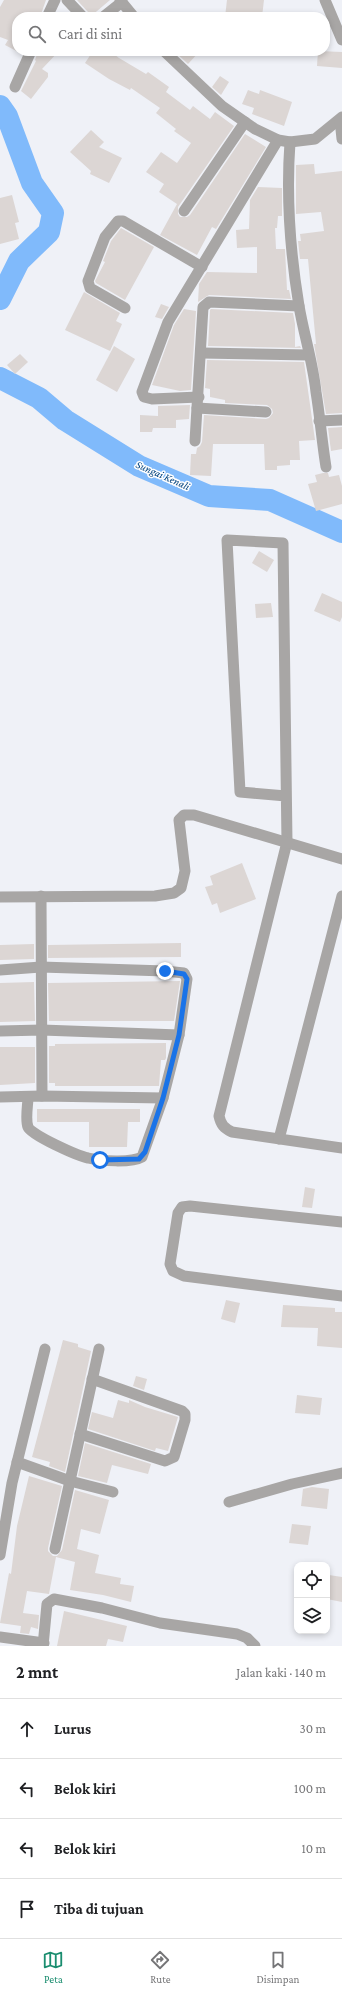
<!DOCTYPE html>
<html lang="id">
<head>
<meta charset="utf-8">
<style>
	body { margin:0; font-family:"Crimson Pro",serif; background:#f2f2f2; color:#202124 }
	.controls { position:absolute; right:12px; bottom:12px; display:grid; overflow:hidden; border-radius:8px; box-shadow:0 2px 6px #0003 }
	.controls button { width:36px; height:36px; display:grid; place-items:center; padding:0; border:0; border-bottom:1px solid #e0e0e0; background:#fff; color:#202124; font:20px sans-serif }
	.stop { position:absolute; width:12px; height:12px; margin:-9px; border:3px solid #1a73e8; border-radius:50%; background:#fff }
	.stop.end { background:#1a73e8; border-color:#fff; box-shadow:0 1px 4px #0008 }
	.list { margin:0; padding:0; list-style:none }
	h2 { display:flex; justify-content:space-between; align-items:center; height:52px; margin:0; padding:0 16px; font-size:17px }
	h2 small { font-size:13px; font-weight:400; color:#757577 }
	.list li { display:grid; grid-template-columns:26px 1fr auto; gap:12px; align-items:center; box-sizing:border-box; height:60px; padding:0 16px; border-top:1px solid #e0e0e0 }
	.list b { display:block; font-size:15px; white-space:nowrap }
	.list em { font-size:13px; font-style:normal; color:#757577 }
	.icon { flex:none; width:22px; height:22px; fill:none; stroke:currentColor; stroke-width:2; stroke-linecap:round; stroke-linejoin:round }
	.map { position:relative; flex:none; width:342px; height:1646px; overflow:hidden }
	.search { position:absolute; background:#fff; box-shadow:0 2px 6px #0003; left:12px; right:12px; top:12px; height:44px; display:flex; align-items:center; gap:10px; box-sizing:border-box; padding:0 14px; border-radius:16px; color:#757577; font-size:15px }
	.sheet { height:292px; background:#fff }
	nav { display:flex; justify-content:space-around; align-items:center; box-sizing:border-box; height:56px; border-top:1px solid #e0e0e0; background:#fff; font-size:11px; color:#757577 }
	nav a { display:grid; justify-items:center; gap:2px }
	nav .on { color:#1a8d6f }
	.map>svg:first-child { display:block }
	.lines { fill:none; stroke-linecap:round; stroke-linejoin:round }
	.river { stroke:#80bafb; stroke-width:22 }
	.building { fill:#dcd6d4 }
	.minor { stroke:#a8a6a5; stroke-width:11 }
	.route { stroke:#1a73e8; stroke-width:5 }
	.labels { text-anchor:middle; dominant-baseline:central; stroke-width:3; stroke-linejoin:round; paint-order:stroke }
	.water-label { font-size:11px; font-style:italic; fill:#084781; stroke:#fff }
</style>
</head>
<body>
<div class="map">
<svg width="342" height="1646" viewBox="0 0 342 1646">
	<rect width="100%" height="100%" fill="#eff1f7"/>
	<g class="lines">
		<g class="river">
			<polyline points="0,106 7,116 32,183 53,213 49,232 19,261 0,299"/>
			<polyline points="0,378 39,398 65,420 139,466 209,496 270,500 342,532"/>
		</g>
	</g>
	<g class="building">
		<polygon points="4,0 46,0 40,17 17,17 17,51 23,51 22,54 5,45 8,40 0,37 0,7"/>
		<polygon points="77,0 110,0 90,17 88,12"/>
		<polygon points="227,0 264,0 262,17 225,17"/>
		<polygon points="38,51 59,51 42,69 48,73 48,77 31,99 21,91 36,61 35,60"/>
		<polygon points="93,51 110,51 119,58 146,74 148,72 169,87 166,92 190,110 193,106 210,119 215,112 234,126 178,207 178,214 180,217 187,217 190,215 245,134 266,147 216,229 212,227 197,255 160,235 177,204 159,192 164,184 146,172 161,152 177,163 191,143 174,131 176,129 156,113 160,108 131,88 130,90 109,79 85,63"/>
		<polygon points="174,51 200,51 188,64"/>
		<polygon points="318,51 342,52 342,68 317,66"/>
		<polygon points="220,76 229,82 221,95 212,87"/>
		<polygon points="248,90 259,94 260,90 292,102 284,126 252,114 254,108 242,104"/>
		<polygon points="91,130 104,142 99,147 122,158 109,183 90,174 91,171 70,152"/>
		<polygon points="314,164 315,174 342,171 342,413 326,414 314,344 316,344 308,259 300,259 298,241 301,241 300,234 324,231 321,212 296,214 296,165"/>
		<polygon points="258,187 282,188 282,216 278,216 277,228 275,228 276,249 285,249 287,290 289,290 291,299 209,295 198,302 199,284 207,272 257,273 257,247 237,248 236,230 249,229 250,200"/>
		<polygon points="12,195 19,222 15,223 19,239 0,244 0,198"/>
		<polygon points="121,228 154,247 125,300 96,283 95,281 105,262 103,261 111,241"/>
		<polygon points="84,292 120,313 116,321 122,324 110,351 65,330"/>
		<polygon points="161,304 169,307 162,319 155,317"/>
		<polygon points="184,309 196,311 191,390 180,391 152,385 174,325"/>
		<polygon points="211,309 293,313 295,324 295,347 300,346 301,348 208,346 210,310"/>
		<polygon points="114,346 135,359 117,392 96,380"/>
		<polygon points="20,354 28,362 15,374 7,365"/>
		<polygon points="207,360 304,362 315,440 299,441 300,460 290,460 290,465 277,466 277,470 265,470 264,444 213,444 211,476 190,475 191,454 196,454 197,448 200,446 202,442 204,415 266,419 269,418 273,413 272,409 267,405 225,403 225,400 210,397 210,389 205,388"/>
		<polygon points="190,405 189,419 176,420 176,428 153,428 152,432 140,432 140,415 158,416 158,406"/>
		<polygon points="342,427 342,449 331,451 328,428"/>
		<polygon points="323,473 328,473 329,477 339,475 342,486 342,504 316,511 308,484 317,482 315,475"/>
		<polygon points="259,551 274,560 267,572 252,563"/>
		<polygon points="322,593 342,602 342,617 340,622 314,611"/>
		<polygon points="271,603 273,617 256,618 255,604"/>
		<polygon points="242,863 256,899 220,913 217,903 212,905 205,887 213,885 210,876"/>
		<polygon points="181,943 181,957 48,958 48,945"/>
		<polygon points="34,944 34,959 0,960 0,945"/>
		<polygon points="180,981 174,1021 49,1021 48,983"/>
		<polygon points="34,982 35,1021 0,1022 0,983"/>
		<polygon points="166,1043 166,1058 165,1060 161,1060 159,1086 55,1086 55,1083 49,1083 49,1046 55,1046 55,1044"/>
		<polygon points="0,1047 35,1047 35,1083 0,1085"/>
		<polygon points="37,1109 140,1109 140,1122 128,1122 127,1147 89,1147 89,1122 37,1122"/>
		<polygon points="305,1187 315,1189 312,1208 302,1207"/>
		<polygon points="226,1300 240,1303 235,1323 221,1319"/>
		<polygon points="283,1305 335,1308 335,1312 342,1312 342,1348 317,1346 318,1328 281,1327"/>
		<polygon points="63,1340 78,1344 78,1347 91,1351 65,1472 49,1466 50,1462 32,1457"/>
		<polygon points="136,1376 147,1379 144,1390 133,1386"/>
		<polygon points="297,1395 322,1398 320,1415 295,1413"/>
		<polygon points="118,1400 129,1403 129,1400 145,1407 178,1417 168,1451 156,1448 155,1451 88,1429 92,1412 113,1418"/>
		<polygon points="85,1443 151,1464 148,1474 112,1465 107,1483 78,1476"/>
		<polygon points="29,1476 62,1486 48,1548 48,1551 53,1556 57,1556 62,1550 75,1490 109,1500 100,1534 81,1529 77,1549 99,1555 95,1573 121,1578 120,1584 134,1586 131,1602 103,1595 70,1590 75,1562 56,1557 49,1594 27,1591 23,1613 39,1615 38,1629 31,1627 29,1634 20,1633 21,1626 0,1623 9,1573 11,1574 17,1526"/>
		<polygon points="312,1487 329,1489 327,1509 301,1506 303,1489"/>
		<polygon points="292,1524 311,1526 308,1545 289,1543"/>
		<polygon points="329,1575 342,1577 342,1602 327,1599"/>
		<polygon points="64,1611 127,1626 123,1642 108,1639 106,1646 57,1646"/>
	</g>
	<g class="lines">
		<g class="minor">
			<polyline points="67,0 83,17"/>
			<polyline points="120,0 134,17"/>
			<polyline points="325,0 342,40"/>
			<polyline points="47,17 55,0"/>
			<polyline points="103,17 122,2"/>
			<polyline points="164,51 222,106 255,129 278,140 290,142 315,139 342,117"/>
			<polyline points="15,87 31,51"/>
			<polyline points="340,120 342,139"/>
			<path d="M290 142C286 197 290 251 299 306 304 335 313 363 316 392 320 417 322 442 326 467"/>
			<polyline points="184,211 245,122"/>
			<polyline points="125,308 90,288 88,281 105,237 118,221 123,221 202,267"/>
			<polyline points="202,353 308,355"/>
			<polyline points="199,397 152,399 144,397 142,392 168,322 278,140"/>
			<polyline points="197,408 266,412"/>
			<polyline points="319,421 342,420"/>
			<polyline points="195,441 203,307 209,302 299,306"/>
			<path d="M286 796 240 792 227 540 283 543 287 842 219 1116C221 1125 224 1128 232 1132L342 1148"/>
			<polyline points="41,896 42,1096"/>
			<polyline points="0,897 155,896 174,893 181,888 185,871 179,820 184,815 194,815 342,859"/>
			<path d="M0 970 41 967 165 971 184 973 187 979 179 1035 163 1098 142 1157C132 1163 100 1161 88 1158 78 1156 31 1135 28 1127 25 1119 28 1105 28 1097"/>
			<polyline points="0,1031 42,1030 179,1035"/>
			<polyline points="0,1097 42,1096 163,1098"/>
			<polyline points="279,1139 342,896"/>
			<polyline points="342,1222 190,1206 182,1207 178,1213 170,1264 173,1271 184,1276 342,1296"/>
			<polyline points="80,1434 165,1461 174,1457 185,1420 185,1414 182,1411 92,1379"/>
			<polyline points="17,1462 70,1481 113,1492"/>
			<polyline points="229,1502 292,1484 342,1473"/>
			<polyline points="55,1549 99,1349"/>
			<polyline points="0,1555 12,1483 45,1349"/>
			<polyline points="0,1637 44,1643"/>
			<polyline points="43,1646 47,1604 54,1599 102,1608 160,1623 237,1634 247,1638 255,1646"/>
		</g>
	</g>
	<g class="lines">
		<polyline class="route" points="100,1160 139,1159 145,1152 163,1098 179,1035 187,979 184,974 165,971"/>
	</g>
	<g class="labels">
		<g class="water-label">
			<text transform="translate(163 475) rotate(24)">Sungai Kenali</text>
		</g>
	</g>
</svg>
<div class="controls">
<button><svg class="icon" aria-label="locate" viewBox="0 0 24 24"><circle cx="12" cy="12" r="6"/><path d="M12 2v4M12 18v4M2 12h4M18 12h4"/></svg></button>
<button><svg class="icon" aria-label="layers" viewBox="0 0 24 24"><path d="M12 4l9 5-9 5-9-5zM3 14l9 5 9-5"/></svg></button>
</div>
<div class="stop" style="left:100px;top:1160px"></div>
<div class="stop end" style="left:165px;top:971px"></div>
<div class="search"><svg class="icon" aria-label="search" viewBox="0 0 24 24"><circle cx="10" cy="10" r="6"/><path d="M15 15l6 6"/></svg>Cari di sini</div>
</div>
<section class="sheet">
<h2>2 mnt<small>Jalan kaki · 140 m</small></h2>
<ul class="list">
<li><svg class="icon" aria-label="ahead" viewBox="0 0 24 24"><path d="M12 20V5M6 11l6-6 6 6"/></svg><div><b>Lurus</b></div><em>30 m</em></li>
<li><svg class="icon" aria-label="left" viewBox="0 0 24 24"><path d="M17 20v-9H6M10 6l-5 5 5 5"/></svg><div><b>Belok kiri</b></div><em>100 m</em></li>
<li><svg class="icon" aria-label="left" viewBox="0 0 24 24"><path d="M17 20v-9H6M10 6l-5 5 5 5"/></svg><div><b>Belok kiri</b></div><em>10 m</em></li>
<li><svg class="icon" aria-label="arrive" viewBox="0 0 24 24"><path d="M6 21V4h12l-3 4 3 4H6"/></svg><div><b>Tiba di tujuan</b></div></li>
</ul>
</section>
<nav>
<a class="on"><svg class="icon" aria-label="map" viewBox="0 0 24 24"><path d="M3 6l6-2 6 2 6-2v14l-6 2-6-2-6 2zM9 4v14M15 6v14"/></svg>Peta</a>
<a><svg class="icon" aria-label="directions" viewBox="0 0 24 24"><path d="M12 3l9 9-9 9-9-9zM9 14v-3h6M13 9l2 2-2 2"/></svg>Rute</a>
<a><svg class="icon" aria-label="saved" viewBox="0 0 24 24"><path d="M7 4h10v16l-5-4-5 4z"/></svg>Disimpan</a>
</nav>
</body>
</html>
